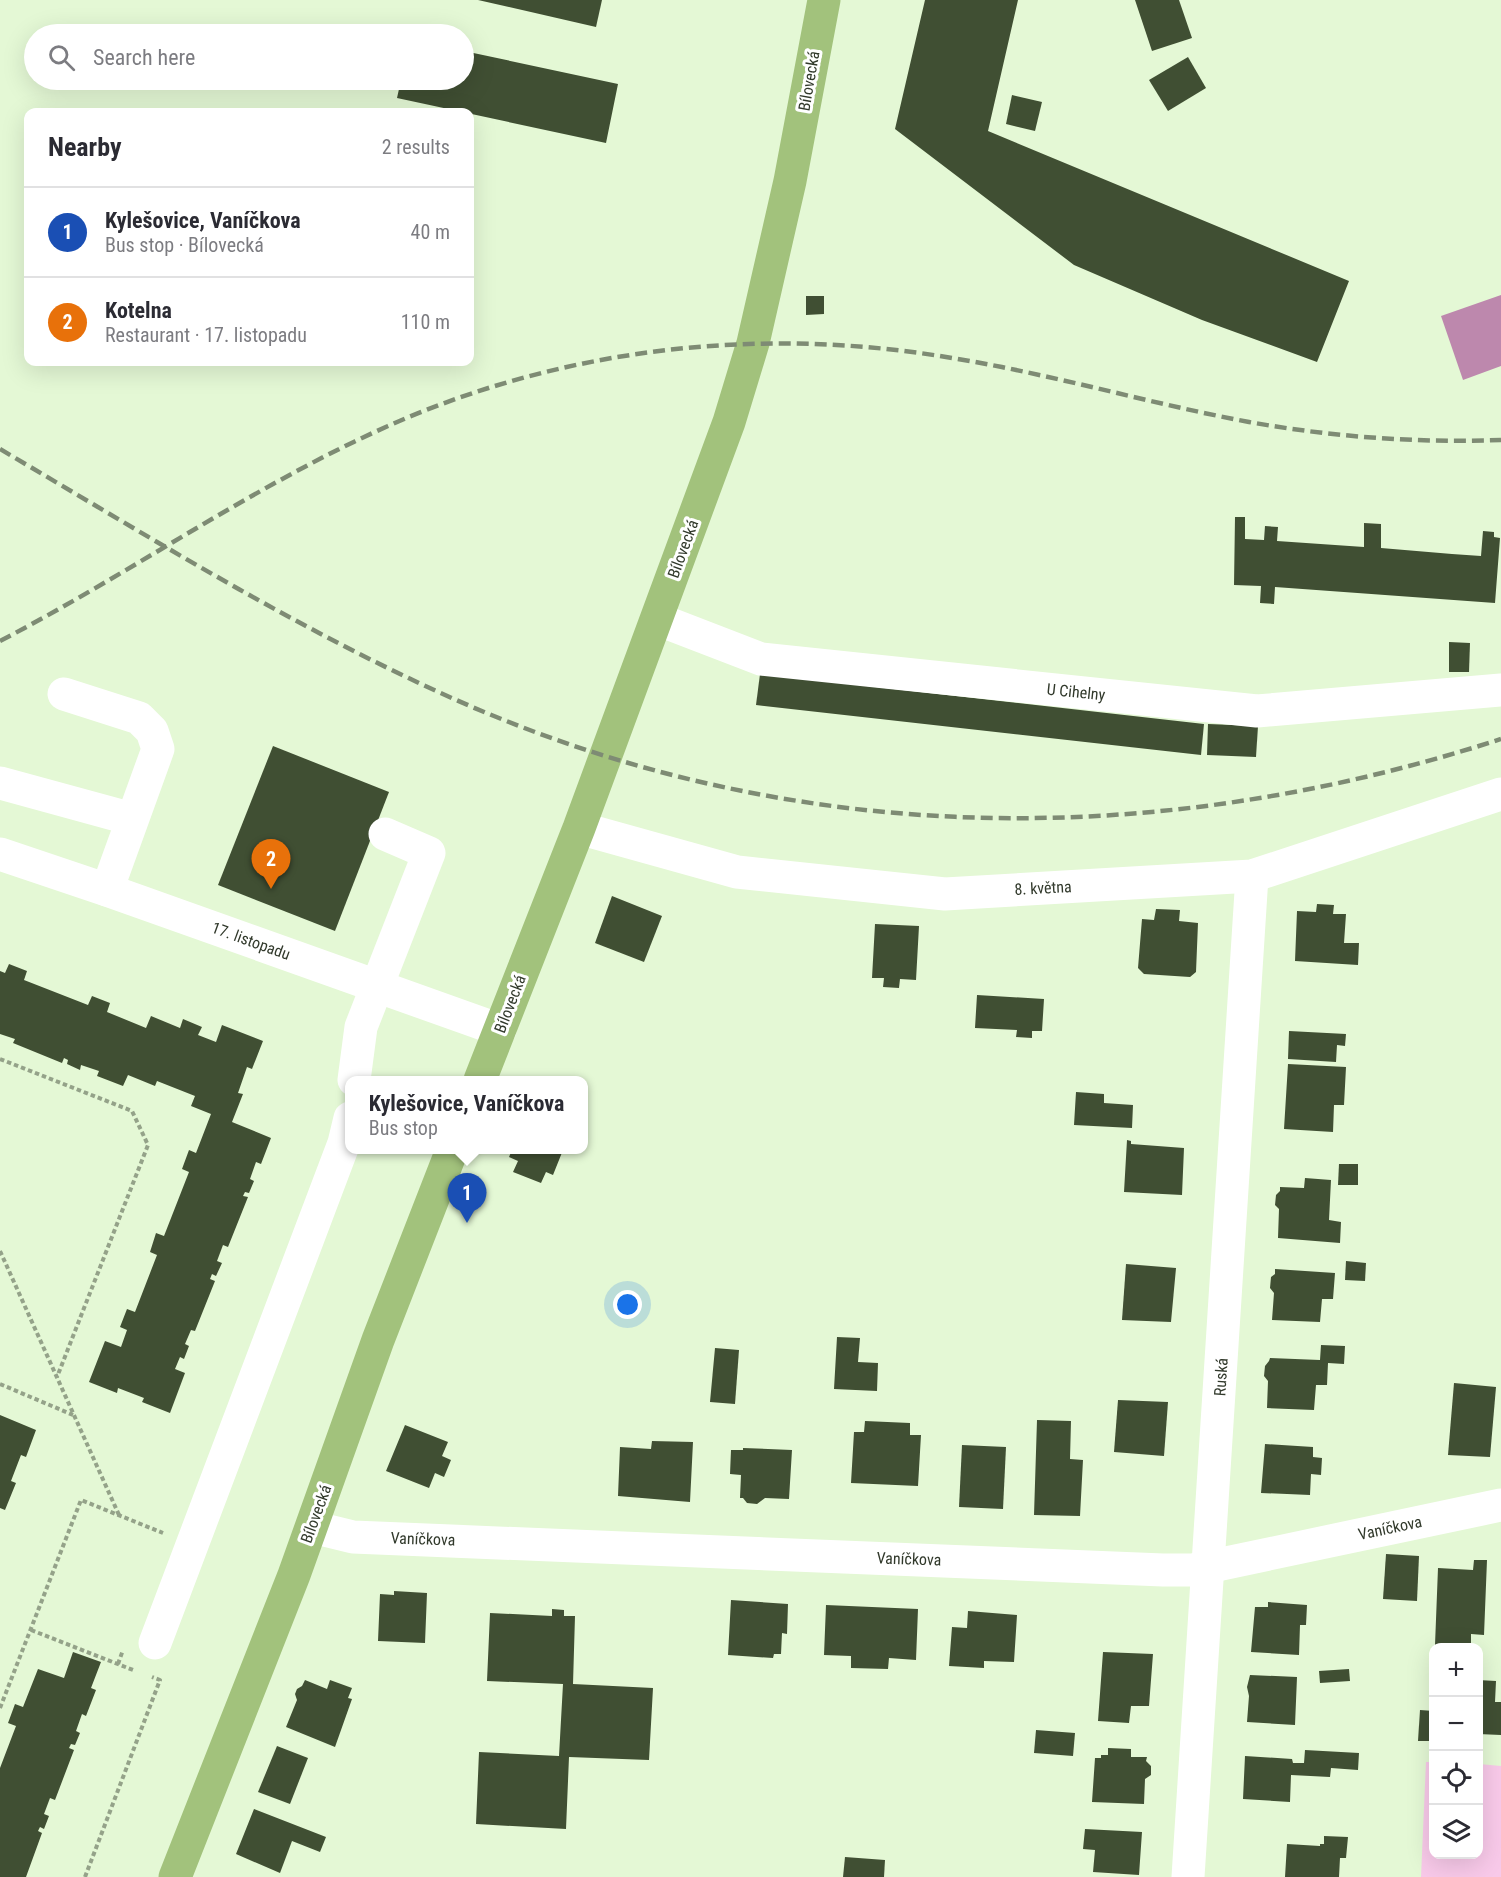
<!DOCTYPE html>
<html lang="en">
<head>
<meta charset="utf-8">
<style>
	body { margin:0; font-family:"Roboto Condensed",sans-serif; background:#f7f7f7; color:#2b2b33 }
	.controls { position:absolute; right:18px; bottom:18px; display:grid; overflow:hidden; border-radius:12px; box-shadow:0 6px 24px #0002 }
	.controls button { width:54px; height:54px; display:grid; place-items:center; padding:0; border:0; border-bottom:2px solid #e1e1e2; background:#fff; color:#2b2b33; font:30px sans-serif }
	.you { position:absolute; left:628px; top:1305px; width:21px; height:21px; margin:-15px; border:4px solid #fff; border-radius:50%; background:#1a73e8; box-shadow:0 0 0 9px #1a73e833 }
	.badge { display:grid; place-items:center; width:39px; height:39px; border-radius:50%; background:#b03d97; color:#fff; font-size:20px; font-weight:700 }
	.pin { position:absolute; translate:-50% -50px; filter:drop-shadow(0 2px 3px #0008) }
	.pin::after { content:''; position:absolute; top:32px; width:21px; height:18px; background:inherit; clip-path:polygon(0 0,100% 0,50% 100%) }
	.popup { position:absolute; left:345px; top:1076px; width:243px; height:78px; box-sizing:border-box; display:grid; place-content:center; border-radius:12px; background:#fff; filter:drop-shadow(0 2px 4px #0005); font-size:20px; white-space:nowrap; color:#7c7c81 }
	.popup b { font-size:22px; color:#2b2b33 }
	.popup::after { content:''; position:absolute; left:50%; top:100%; margin-left:-12px; border:12px solid transparent; border-top-color:#fff }
	.list { margin:0; padding:0; list-style:none }
	h2 { display:flex; justify-content:space-between; align-items:center; height:78px; margin:0; padding:0 24px; font-size:26px }
	h2 small { font-size:20px; font-weight:400; color:#7c7c81 }
	.list li { display:grid; grid-template-columns:39px 1fr auto; gap:18px; align-items:center; box-sizing:border-box; height:90px; padding:0 24px; border-top:2px solid #e1e1e2 }
	.list b { display:block; font-size:22px; white-space:nowrap }
	.list p { margin:0; font-size:20px; white-space:nowrap; color:#7c7c81 }
	.list em { font-size:20px; font-style:normal; color:#7c7c81 }
	.icon { flex:none; width:33px; height:33px; fill:none; stroke:currentColor; stroke-width:2; stroke-linecap:round; stroke-linejoin:round }
	.map { position:relative; flex:none; width:1501px; height:1877px; overflow:hidden }
	.search { position:absolute; background:#fff; box-shadow:0 6px 24px #0002; left:24px; top:24px; width:450px; height:66px; display:flex; align-items:center; gap:15px; box-sizing:border-box; padding:0 21px; border-radius:33px; color:#7c7c81; font-size:22px }
	.panel { position:absolute; background:#fff; box-shadow:0 6px 24px #0002; left:24px; top:108px; width:450px; height:258px; border-radius:12px }
	.map>svg:first-child { display:block }
	.green { fill:#f8c9e9 }
	.water { fill:#bd88ad }
	.building { fill:#404f33 }
	.lines { fill:none; stroke-linecap:round; stroke-linejoin:round }
	.path { stroke:#94a289; stroke-width:4; stroke-dasharray:4.5 3; stroke-linecap:butt }
	.minor { stroke:#fff; stroke-width:33 }
	.major { stroke:#a2c27c; stroke-width:33 }
	.rail { stroke:#7e8b74; stroke-width:4.5; stroke-dasharray:12 6; stroke-linecap:butt }
	.labels { text-anchor:middle; dominant-baseline:central; stroke-width:6; stroke-linejoin:round; paint-order:stroke }
	.street-label { font-size:16px; fill:#31392b; stroke:#fff }
</style>
</head>
<body>
<div class="map">
<svg width="1501" height="1877" viewBox="0 0 1501 1877">
	<rect width="100%" height="100%" fill="#e4f8d5"/>
	<polygon class="green" points="1426,1762 1433,1762 1434,1854 1478,1854 1479,1764 1501,1766 1501,1877 1421,1877"/>
	<polygon class="water" points="1501,295 1501,366 1463,380 1441,316"/>
	<g class="building">
		<polygon points="478,0 602,0 596,27"/>
		<polygon points="925,0 1018,0 988,131 1349,281 1317,362 1202,320 1074,265 895,129"/>
		<polygon points="1135,0 1179,0 1192,38 1152,51"/>
		<polygon points="464,51 618,84 606,143 397,98 401,80 464,80"/>
		<polygon points="1188,57 1206,88 1168,111 1149,80"/>
		<polygon points="1012,95 1042,102 1035,131 1006,124"/>
		<polygon points="806,296 824,296 824,314 806,315"/>
		<polygon points="1235,517 1245,517 1245,539 1264,540 1265,526 1278,527 1277,541 1364,547 1364,523 1381,524 1381,548 1452,554 1481,556 1483,531 1494,532 1494,537 1500,538 1495,603 1275,587 1274,604 1260,603 1261,586 1234,585"/>
		<polygon points="1449,642 1470,643 1469,672 1449,672"/>
		<polygon points="760,674 1204,724 1201,755 756,705"/>
		<polygon points="1208,724 1258,726 1256,757 1207,755"/>
		<polygon points="273,746 389,792 335,931 218,885"/>
		<polygon points="612,896 662,916 644,962 595,943"/>
		<polygon points="1317,904 1334,905 1333,914 1346,914 1344,943 1359,943 1358,965 1295,961 1297,911 1316,912"/>
		<polygon points="1156,909 1180,910 1179,921 1198,923 1196,972 1190,977 1144,974 1138,968 1142,919 1154,920"/>
		<polygon points="875,924 919,926 916,980 900,979 899,988 883,987 884,978 872,978"/>
		<polygon points="9,964 27,971 24,980 88,1005 92,996 110,1003 107,1012 146,1028 151,1016 180,1028 183,1019 202,1027 198,1035 216,1042 222,1025 263,1041 252,1069 247,1067 238,1093 243,1094 232,1122 271,1138 261,1164 256,1162 250,1179 254,1181 249,1193 245,1192 243,1196 248,1197 228,1247 223,1245 217,1261 222,1263 216,1276 212,1274 210,1279 215,1281 195,1331 191,1330 185,1344 189,1346 184,1359 180,1357 175,1369 185,1373 170,1413 142,1402 144,1398 118,1388 117,1393 89,1382 105,1341 121,1347 127,1330 120,1327 127,1309 135,1312 157,1255 150,1252 156,1233 164,1236 189,1172 182,1169 189,1150 196,1153 211,1114 191,1106 195,1096 157,1081 155,1086 128,1075 123,1086 97,1076 99,1071 81,1065 80,1070 67,1064 68,1060 64,1058 62,1063 13,1043 15,1039 0,1034 0,971 5,973"/>
		<polygon points="977,995 1044,999 1042,1031 1032,1031 1032,1038 1016,1037 1017,1030 975,1028"/>
		<polygon points="1289,1031 1346,1034 1345,1046 1337,1045 1336,1062 1288,1059"/>
		<polygon points="1288,1064 1346,1067 1344,1105 1334,1105 1333,1132 1284,1129"/>
		<polygon points="1076,1092 1104,1094 1104,1103 1133,1105 1132,1128 1074,1125"/>
		<polygon points="1127,1140 1131,1141 1131,1144 1184,1148 1182,1195 1124,1192"/>
		<polygon points="512,1150 563,1150 553,1175 546,1172 541,1183 513,1172 518,1161 509,1157"/>
		<polygon points="1339,1164 1358,1164 1358,1185 1338,1185"/>
		<polygon points="1305,1178 1331,1180 1329,1220 1341,1222 1340,1243 1278,1238 1279,1209 1275,1205 1276,1195 1280,1191 1280,1187 1304,1188"/>
		<polygon points="1346,1261 1366,1263 1365,1281 1345,1280"/>
		<polygon points="1126,1264 1176,1268 1171,1322 1122,1320"/>
		<polygon points="1275,1269 1335,1273 1333,1299 1322,1299 1320,1322 1272,1320 1274,1293 1270,1288 1271,1277 1275,1274"/>
		<polygon points="837,1337 860,1338 858,1362 878,1363 877,1391 834,1389"/>
		<polygon points="1321,1345 1345,1346 1344,1364 1328,1363 1327,1385 1316,1385 1314,1410 1267,1408 1268,1381 1264,1376 1265,1366 1269,1361 1270,1358 1320,1360"/>
		<polygon points="715,1348 739,1350 735,1404 710,1402"/>
		<polygon points="1454,1383 1496,1387 1490,1457 1448,1455"/>
		<polygon points="1118,1400 1168,1402 1164,1456 1114,1452"/>
		<polygon points="0,1415 36,1430 26,1457 21,1455 11,1481 16,1483 5,1510 0,1508"/>
		<polygon points="1037,1420 1071,1421 1070,1459 1083,1460 1080,1516 1034,1515"/>
		<polygon points="865,1421 910,1423 910,1435 921,1435 918,1486 851,1483 854,1432 864,1432"/>
		<polygon points="405,1425 448,1442 442,1456 451,1460 444,1477 435,1473 429,1488 386,1471"/>
		<polygon points="652,1441 693,1442 690,1502 618,1496 620,1447 651,1449"/>
		<polygon points="1265,1444 1313,1447 1313,1457 1322,1458 1321,1475 1311,1474 1310,1495 1261,1493"/>
		<polygon points="962,1445 1006,1447 1003,1509 959,1507"/>
		<polygon points="743,1448 792,1450 789,1499 765,1498 757,1504 747,1503 743,1498 740,1498 741,1475 730,1474 731,1450 743,1450"/>
		<polygon points="1386,1554 1419,1556 1417,1601 1383,1599"/>
		<polygon points="1474,1560 1487,1560 1484,1635 1471,1634 1471,1647 1435,1645 1438,1568 1473,1570"/>
		<polygon points="394,1591 427,1593 425,1643 378,1641 380,1594 394,1595"/>
		<polygon points="731,1600 788,1604 787,1634 782,1633 781,1654 774,1654 773,1658 728,1655"/>
		<polygon points="1268,1602 1307,1605 1306,1625 1300,1625 1299,1655 1251,1652 1255,1607 1268,1607"/>
		<polygon points="826,1605 918,1609 916,1660 889,1658 888,1669 851,1668 851,1656 824,1655"/>
		<polygon points="552,1609 564,1610 564,1616 575,1616 573,1684 653,1688 649,1760 569,1757 566,1829 476,1824 479,1752 559,1756 563,1684 487,1681 490,1613 552,1616"/>
		<polygon points="968,1611 1017,1615 1014,1662 984,1661 984,1668 949,1666 952,1627 967,1628"/>
		<polygon points="73,1652 101,1662 91,1688 96,1690 86,1716 82,1714 76,1731 80,1733 75,1745 71,1744 69,1748 74,1750 55,1800 50,1798 44,1814 49,1816 44,1829 40,1827 38,1831 42,1833 26,1877 0,1877 0,1768 16,1726 8,1723 15,1704 23,1707 38,1669 64,1678"/>
		<polygon points="1103,1652 1153,1654 1149,1706 1131,1706 1129,1723 1098,1721"/>
		<polygon points="1349,1669 1350,1681 1320,1683 1319,1671"/>
		<polygon points="1250,1675 1297,1677 1295,1725 1247,1722 1249,1696 1247,1687"/>
		<polygon points="305,1680 327,1689 330,1680 352,1688 348,1698 352,1699 335,1747 286,1727 297,1700 295,1694 297,1689 302,1686"/>
		<polygon points="1478,1680 1496,1681 1495,1702 1501,1702 1501,1735 1478,1734"/>
		<polygon points="1420,1710 1434,1711 1433,1741 1418,1741"/>
		<polygon points="1036,1730 1075,1733 1073,1756 1034,1753"/>
		<polygon points="277,1746 308,1758 290,1804 258,1792"/>
		<polygon points="1108,1748 1131,1749 1131,1757 1147,1757 1146,1761 1151,1766 1151,1775 1145,1779 1144,1804 1092,1802 1095,1758 1101,1758 1101,1755 1108,1755"/>
		<polygon points="1305,1750 1359,1753 1358,1770 1331,1768 1330,1777 1291,1775 1290,1802 1243,1799 1245,1756 1292,1759 1293,1763 1304,1763"/>
		<polygon points="254,1809 326,1837 320,1852 292,1841 280,1873 236,1854"/>
		<polygon points="1085,1829 1142,1832 1139,1875 1093,1872 1095,1850 1083,1849"/>
		<polygon points="1324,1836 1348,1837 1346,1858 1340,1858 1339,1877 1285,1877 1287,1844 1320,1846 1320,1844 1324,1844"/>
		<polygon points="845,1857 885,1860 884,1877 843,1877"/>
	</g>
	<g class="lines">
		<g class="path">
			<polyline points="0,1059 132,1111 148,1145 57,1377"/>
			<polyline points="0,1251 119,1515"/>
			<polyline points="0,1384 73,1415"/>
			<polyline points="31,1630 133,1670"/>
			<polyline points="118,1664 123,1650"/>
			<polyline points="0,1708 81,1500 163,1533"/>
			<polyline points="85,1877 160,1680 152,1677"/>
		</g>
		<g class="minor">
			<polyline points="657,619 761,659 1257,711 1501,690"/>
			<polyline points="64,694 139,718 152,731 158,749 107,890"/>
			<polyline points="0,783 132,819"/>
			<polyline points="579,828 737,872 945,894 1252,876 1501,794"/>
			<polyline points="0,854 107,890 500,1030"/>
			<polyline points="354,1080 361,1027 429,853 385,834"/>
			<polyline points="312,1527 353,1537 1163,1570 1193,1570 1501,1505"/>
			<polyline points="155,1643 344,1143 350,1118"/>
			<polyline points="1188,1877 1252,876"/>
		</g>
		<g class="major">
			<polyline points="480,1080 579,828 729,422 753,343 790,181 824,0"/>
			<polyline points="175,1877 294,1575 378,1340 452,1150"/>
		</g>
		<g class="rail">
			<path d="M0 449C153 539 306 635 470 706 803 849 1159 850 1501 739"/>
			<path d="M0 641C131 573 253 486 388 426 563 348 758 326 946 357 1048 373 1147 403 1249 422 1333 437 1416 443 1501 440"/>
		</g>
	</g>
	<g class="labels">
		<g class="street-label">
			<text transform="translate(809 81) rotate(-80)">Bílovecká</text>
			<text transform="translate(683 549) rotate(-70)">Bílovecká</text>
			<text transform="translate(1076 692) rotate(6)">U Cihelny</text>
			<text transform="translate(1043 888) rotate(-3)">8. května</text>
			<text transform="translate(251 941) rotate(20)">17. listopadu</text>
			<text transform="translate(510 1004) rotate(-69)">Bílovecká</text>
			<text transform="translate(1221 1377) rotate(-86)">Ruská</text>
			<text transform="translate(316 1514) rotate(-70)">Bílovecká</text>
			<text transform="translate(1390 1528) rotate(-12)">Vaníčkova</text>
			<text transform="translate(423 1539) rotate(2)">Vaníčkova</text>
			<text transform="translate(909 1559) rotate(2)">Vaníčkova</text>
		</g>
	</g>
</svg>
<div class="controls">
<button>+</button>
<button>−</button>
<button><svg class="icon" aria-label="locate" viewBox="0 0 24 24"><circle cx="12" cy="12" r="6"/><path d="M12 2v4M12 18v4M2 12h4M18 12h4"/></svg></button>
<button><svg class="icon" aria-label="layers" viewBox="0 0 24 24"><path d="M12 4l9 5-9 5-9-5zM3 14l9 5 9-5"/></svg></button>
</div>
<div class="you"></div>
<div class="pin badge" style="left:467px;top:1223px;background:#1a4fb4">1</div>
<div class="popup"><b>Kylešovice, Vaníčkova</b>Bus stop</div>
<div class="pin badge" style="left:271px;top:889px;background:#e8710a">2</div>
<div class="search"><svg class="icon" aria-label="search" viewBox="0 0 24 24"><circle cx="10" cy="10" r="6"/><path d="M15 15l6 6"/></svg>Search here</div>
<section class="panel">
<h2>Nearby<small>2 results</small></h2>
<ul class="list">
<li><span class="badge" style="background:#1a4fb4">1</span><div><b>Kylešovice, Vaníčkova</b><p>Bus stop · Bílovecká</p></div><em>40 m</em></li>
<li><span class="badge" style="background:#e8710a">2</span><div><b>Kotelna</b><p>Restaurant · 17. listopadu</p></div><em>110 m</em></li>
</ul>
</section>
</div>
</body>
</html>
